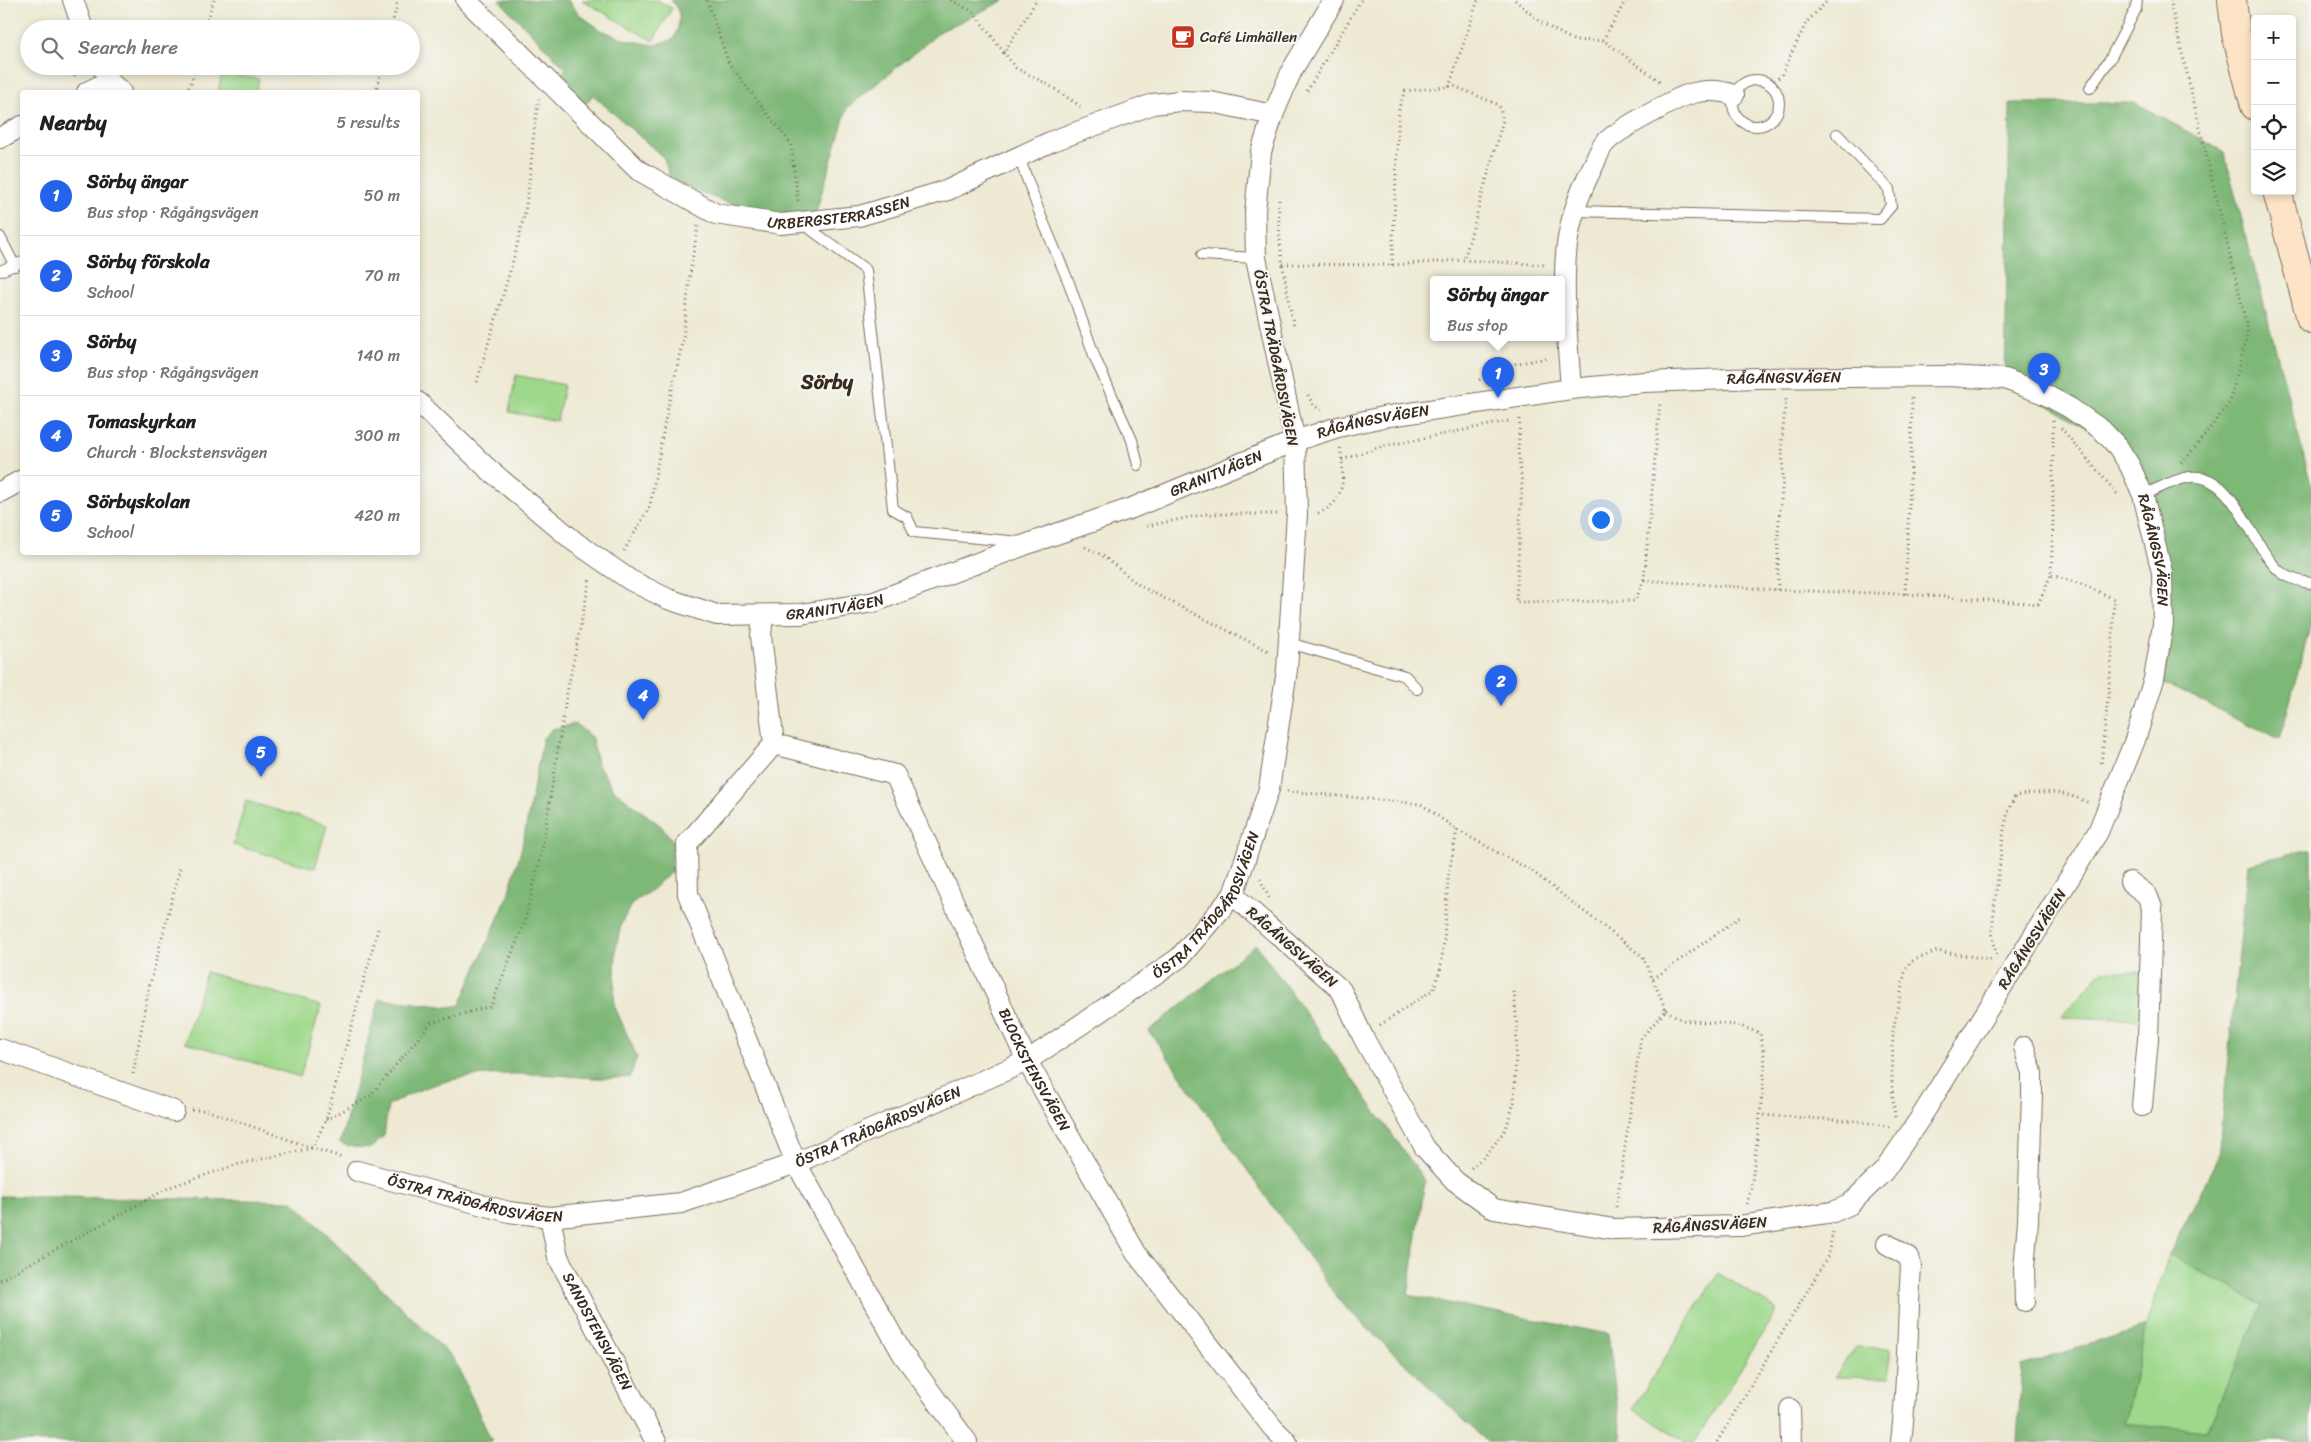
<!DOCTYPE html>
<html lang="en">
<head>
<meta charset="utf-8">
<style>
	body { margin:0; font-family:Sriracha,sans-serif; background:#f6f6f6; color:#202124 }
	.controls { position:absolute; right:15px; top:15px; display:grid; overflow:hidden; border-radius:5px; box-shadow:0 2px 8px #0003 }
	.controls button { width:45px; height:45px; display:grid; place-items:center; padding:0; border:0; border-bottom:1px solid #e0e0e0; background:#fff; color:#202124; font:25px sans-serif }
	.you { position:absolute; left:1600px; top:519px; width:18px; height:18px; margin:-12px; border:4px solid #fff; border-radius:50%; background:#1a73e8; box-shadow:0 0 0 8px #1a73e833 }
	.badge { display:grid; place-items:center; width:32px; height:32px; border-radius:50%; background:#2563eb; color:#fff; font-size:16px; font-weight:700 }
	.pin { position:absolute; translate:-50% -41px; filter:drop-shadow(0 1px 2px #0008) }
	.pin::after { content:''; position:absolute; top:26px; width:18px; height:15px; background:inherit; clip-path:polygon(0 0,100% 0,50% 100%) }
	.popup { position:absolute; left:1430px; top:276px; width:135px; height:65px; box-sizing:border-box; display:grid; place-content:center; border-radius:5px; background:#fff; filter:drop-shadow(0 1px 4px #0005); font-size:16px; white-space:nowrap; color:#757577 }
	.popup b { font-size:19px; color:#202124 }
	.popup::after { content:''; position:absolute; left:50%; top:100%; margin-left:-10px; border:10px solid transparent; border-top-color:#fff }
	.list { margin:0; padding:0; list-style:none }
	h2 { display:flex; justify-content:space-between; align-items:center; height:65px; margin:0; padding:0 20px; font-size:21px }
	h2 small { font-size:16px; font-weight:400; color:#757577 }
	.list li { display:grid; grid-template-columns:32px 1fr auto; gap:15px; align-items:center; box-sizing:border-box; height:80px; padding:0 20px; border-top:1px solid #e0e0e0 }
	.list b { display:block; font-size:19px; white-space:nowrap }
	.list p { margin:0; font-size:16px; white-space:nowrap; color:#757577 }
	.list em { font-size:16px; font-style:normal; color:#757577 }
	.icon { flex:none; width:28px; height:28px; fill:none; stroke:currentColor; stroke-width:2; stroke-linecap:round; stroke-linejoin:round }
	.map { position:relative; flex:none; width:2311px; height:1442px; overflow:hidden }
	.search { position:absolute; background:#fff; box-shadow:0 2px 8px #0003; left:20px; top:20px; width:400px; height:55px; display:flex; align-items:center; gap:12px; box-sizing:border-box; padding:0 18px; border-radius:28px; color:#757577; font-size:19px }
	.panel { position:absolute; background:#fff; box-shadow:0 2px 8px #0003; left:20px; top:90px; width:400px; height:465px; border-radius:5px }
	.map>svg:first-child { display:block }
	.green { fill:#9ed88b; stroke:#6c8154 }
	.forest { fill:#7eb877; stroke:#5c714a }
	.lines { fill:none; stroke-linecap:round; stroke-linejoin:round }
	.lane-casing { stroke:#796d5d; stroke-width:12 }
	.street-casing { stroke:#796d5d; stroke-width:22 }
	.secondary-casing { stroke:#796d5d; stroke-width:30 }
	.path { stroke:#796d5d; stroke-width:3; stroke-dasharray:1 4; stroke-linecap:butt }
	.lane { stroke:#fff; stroke-width:10 }
	.street { stroke:#fff; stroke-width:20 }
	.secondary { stroke:#fee4c6; stroke-width:28 }
	.labels { text-anchor:middle; dominant-baseline:central; stroke-width:4.5; stroke-linejoin:round; paint-order:stroke }
	.poi-label { font-size:15px; fill:#3b2a1e; stroke:#f6f6f2; text-anchor:start }
	.street-label { font-size:15px; fill:#3b2a1e; stroke:#f6f6f2 }
	.district-label { font-size:20px; font-weight:bold; fill:#3b2a1e; stroke:#f6f6f2 }
</style>
</head>
<body>
<div class="map">
<svg width="2311" height="1442" viewBox="0 0 2311 1442">
	<rect width="100%" height="100%" fill="#f6f6f2"/>
	<filter id="ink" filterUnits="userSpaceOnUse"><feTurbulence type="fractalNoise" baseFrequency=".02" numOctaves="2"/><feDisplacementMap in="SourceGraphic" scale="10" xChannelSelector="R" yChannelSelector="G"/><feConvolveMatrix kernelMatrix="1 2 1 2 8 2 1 2 1" color-interpolation-filters="sRGB"/></filter>
	<filter id="wash" filterUnits="userSpaceOnUse"><feTurbulence type="fractalNoise" baseFrequency=".0096" numOctaves="4" result="noise"/><feDisplacementMap in="SourceGraphic" scale="20" xChannelSelector="R" yChannelSelector="G"/><feGaussianBlur stdDeviation="1.12" result="paint"/><feColorMatrix in="noise" values="0 0 0 0 0 0 0 0 0 0 0 0 0 0 0 0 0 1.4 0 .05"/><feComposite in="paint" operator="in"/></filter>
	<g filter="url(#wash)">
		<rect width="100%" height="100%" fill="#ede9d3"/>
		<g class="green">
			<polygon points="582,0 657,0 672,8 653,41"/>
			<polygon points="222,73 259,79 256,92 218,92"/>
			<polygon points="516,375 564,385 557,421 509,412"/>
			<polygon points="246,801 327,825 315,868 233,845"/>
			<polygon points="2103,970 2146,972 2144,1020 2061,1017"/>
			<polygon points="206,972 321,1006 300,1077 185,1042"/>
			<polygon points="2169,1255 2263,1304 2207,1431 2124,1424 2146,1326"/>
			<polygon points="1718,1273 1777,1310 1695,1442 1686,1442 1633,1409"/>
			<polygon points="1855,1347 1890,1348 1890,1378 1834,1377"/>
		</g>
		<g class="forest">
			<path d="M499 0H568L580 15 601 30 626 40 655 45 674 39C680 24 683 12 671 0H1005L941 31 847 108 816 212C809 213 801 215 793 215 755 217 704 194 670 179L664 158 593 95 582 108 553 83 566 69Z"/>
			<polygon points="2010,103 2136,103 2224,152 2311,484 2311,623 2280,739 2154,679 2162,572 2118,447 2005,379"/>
			<path d="M576 724 592 738 597 763 614 790 661 826 673 841 671 872 650 891 632 903 621 924 616 948 614 1005 637 1057 630 1077C603 1080 584 1077 558 1075 514 1073 464 1072 422 1089 410 1093 399 1100 388 1106L384 1136 371 1148 353 1147 340 1143 379 999 450 1007 460 1005 507 898 522 847 543 738 552 729Z"/>
			<polygon points="2311,849 2311,1442 2017,1442 2022,1366 2146,1326 2124,1423 2207,1431 2263,1304 2169,1255 2218,1157 2248,864"/>
			<polygon points="1256,944 1425,1181 1408,1295 1608,1334 1622,1442 1487,1442 1341,1303 1149,1031"/>
			<polygon points="0,1196 293,1201 454,1359 492,1442 0,1442"/>
		</g>
	</g>
	<g filter="url(#ink)">
		<g class="lines">
			<defs>
				<g id="lane">
					<circle cx="1756" cy="103" r="23"/>
					<polyline points="2090,88 2110,59 2136,9 2137,0"/>
					<polyline points="1019,157 1040,214 1069,283 1095,358 1132,440 1138,465"/>
					<polyline points="1575,211 1880,219 1891,206 1889,189 1837,134"/>
					<polyline points="802,223 866,270 893,509 907,517 914,532 1020,542"/>
					<polyline points="0,237 15,266"/>
					<polyline points="1202,255 1256,258"/>
					<polyline points="0,271 22,262"/>
					<path d="M2143 495C2158 489 2174 479 2190 477 2235 471 2253 552 2282 573 2291 579 2301 582 2311 583"/>
					<polyline points="1289,643 1405,676 1417,689"/>
				</g>
				<g id="street">
					<polyline points="73,0 83,29"/>
					<path id="s1" d="M466 0 638 170 716 214 781 224 859 216 948 190 1050 142 1153 104 1180 101 1211 102 1273 115"/>
					<polyline points="102,66 109,81 121,92"/>
					<polyline points="87,92 109,81"/>
					<polyline points="0,138 22,126"/>
					<path d="M1571 389C1568 343 1560 277 1569 233 1573 210 1582 188 1592 168 1596 161 1599 150 1604 144 1614 133 1641 118 1655 111 1680 96 1704 84 1734 95"/>
					<path id="s2" d="M418 402 486 467 575 542 630 580 668 599 717 615 801 614 874 602 1030 543 1132 508 1295 441 1338 427 1383 417 1571 389 1644 382 1758 378 1947 376 2005 379 2044 394 2070 408 2102 430 2118 447 2130 466 2143 495 2162 572 2163 624 2154 679 2135 740 2098 832 1921 1117 1884 1171 1849 1205 1833 1212 1740 1226 1614 1229 1494 1209 1455 1181 1425 1148 1363 1037 1341 990 1233 895"/>
					<polyline points="0,492 22,480"/>
					<polyline points="763,615 761,636 774,744 687,844 688,894 796,1163 902,1353 967,1442"/>
					<path id="s3" d="M774 744 895 775 1027 1061 1136 1253 1273 1428 1287 1442"/>
					<polyline points="2130,882 2147,895 2152,908 2148,1039 2142,1106"/>
					<polyline points="2024,1047 2032,1073 2032,1094 2028,1221 2024,1269 2025,1301"/>
					<polyline points="0,1049 174,1111"/>
					<path id="s4" d="M357 1171 509 1212 550 1217 681 1203 796 1163 1027 1061 1179 958 1233 895 1269 789 1287 670 1297 514 1295 441 1256 258 1255 212 1261 152 1273 115 1292 70 1334 0"/>
					<path id="s5" d="M550 1217 558 1257 656 1442"/>
					<path d="M1887 1244 1909 1257 1911 1266C1907 1325 1908 1383 1901 1442"/>
					<polyline points="1790,1409 1791,1442"/>
				</g>
				<g id="secondary">
					<polyline points="2232,0 2236,34 2255,106"/>
					<polyline points="2277,191 2311,319"/>
				</g>
			</defs>
			<use href="#lane" class="lane-casing"/>
			<use href="#street" class="street-casing"/>
			<use href="#secondary" class="secondary-casing"/>
			<g class="path">
				<polyline points="707,0 729,64 791,144 798,202"/>
				<polyline points="951,0 973,12 1016,68 1047,84 1083,108"/>
				<polyline points="1515,0 1540,22 1575,41 1603,40 1662,83"/>
				<polyline points="2171,0 2172,10 2248,331 2230,402 2189,455 2180,463"/>
				<polyline points="204,29 214,0"/>
				<polyline points="391,29 398,0"/>
				<polyline points="1603,40 1626,0"/>
				<polyline points="1003,54 1037,0"/>
				<polyline points="72,66 75,77"/>
				<polyline points="1770,84 1781,76 1806,23 1828,0"/>
				<polyline points="1449,87 1478,0"/>
				<polyline points="1307,91 1361,0"/>
				<polyline points="186,92 192,81 195,66"/>
				<polyline points="376,92 382,66"/>
				<path d="M1279 200C1277 243 1286 285 1294 327"/>
				<polyline points="1283,264 1392,265 1464,260 1547,265"/>
				<polyline points="1392,265 1399,107 1405,91 1454,86 1499,105 1503,120 1464,260"/>
				<polyline points="1479,380 1508,365 1548,358"/>
				<path d="M477 382C492 328 511 275 523 220 532 180 531 139 539 99"/>
				<polyline points="1308,395 1313,405 1321,410"/>
				<polyline points="1520,419 1518,451 1522,483 1516,602 1635,601 1644,580 1778,590 1905,594 2038,604 2051,575"/>
				<polyline points="2053,421 2053,520 2051,575 2084,585 2114,599 2112,657 2101,765"/>
				<polyline points="2061,428 2119,496"/>
				<polyline points="1342,460 1379,447 1509,421"/>
				<path d="M1318 513C1348 503 1344 472 1340 446"/>
				<polyline points="1147,526 1205,514 1277,514"/>
				<polyline points="1085,547 1102,555 1140,586 1268,651"/>
				<polyline points="624,551 650,506 665,421 683,339 690,273 698,226"/>
				<polyline points="1644,580 1660,402"/>
				<polyline points="1778,590 1778,531 1783,480 1782,439 1786,399"/>
				<polyline points="1905,594 1911,462 1912,396"/>
				<polyline points="1287,791 1421,804 1457,830 1533,872 1643,957 1666,1010 1641,1038 1616,1208"/>
				<polyline points="1260,879 1269,898"/>
				<path d="M1996 955 1992 931 1996 893 2004 829 2008 812 2015 796C2044 791 2062 790 2089 803"/>
				<polyline points="1653,979 1740,917"/>
				<polyline points="1666,1010 1682,1020 1737,1025 1760,1033 1765,1061 1760,1115 1857,1121 1891,1127"/>
				<polyline points="1380,1025 1434,989 1441,967 1444,941 1448,879 1457,830"/>
				<polyline points="133,1074 149,988 180,868"/>
				<polyline points="192,1110 206,1110 312,1148 326,1120 378,929"/>
				<polyline points="1895,1117 1892,1089 1893,1031 1905,972 1910,962 1937,951 1994,960"/>
				<polyline points="326,1120 370,1096 431,1023 491,1006 525,921 542,850 566,698 590,579"/>
				<polyline points="1471,1168 1486,1155 1506,1129 1514,1102 1517,1027 1514,991"/>
				<polyline points="1747,1204 1752,1182 1760,1115"/>
				<polyline points="0,1280 170,1187 235,1165 312,1148 338,1156 342,1159"/>
				<polyline points="1717,1442 1827,1258 1833,1232"/>
			</g>
			<use href="#lane" class="lane"/>
			<use href="#street" class="street"/>
			<use href="#secondary" class="secondary"/>
		</g>
	</g>
	<defs>
		<symbol id="cafe-square" viewBox="-11 -11 22 22"><rect x="-9" y="-9" width="18" height="18" rx="4" fill="#c8321e" stroke="#f6f6f2"/><path d="M-5.5-4.5H6V0H3Q3 3.5 0 3.5H-2.5Q-5.5 3.5-5.5 0ZM3-3.2v2h1.7v-2ZM-6 4.5H4V6H-6Z" fill="#fff"/></symbol>
	</defs>
	<g fill-rule="evenodd">
		<use href="#cafe-square" x="1169" y="23" width="28" height="28"/>
	</g>
	<g class="labels">
		<g class="poi-label">
			<text x="1200" y="37">Café Limhällen</text>
		</g>
		<g class="street-label">
			<text stroke="none"><textPath href="#s1" startOffset="456">URBERGSTERRASSEN</textPath></text>
			<text transform="translate(1276 358) rotate(79)">ÖSTRA TRÄDGÅRDSVÄGEN</text>
			<text stroke="none"><textPath href="#s2" startOffset="1475">RÅGÅNGSVÄGEN</textPath></text>
			<text stroke="none"><textPath href="#s2" startOffset="1061">RÅGÅNGSVÄGEN</textPath></text>
			<text stroke="none"><textPath href="#s2" startOffset="895">GRANITVÄGEN</textPath></text>
			<text stroke="none"><textPath href="#s2" startOffset="1940">RÅGÅNGSVÄGEN</textPath></text>
			<text stroke="none"><textPath href="#s2" startOffset="490">GRANITVÄGEN</textPath></text>
			<text stroke="none"><textPath href="#s4" startOffset="948">ÖSTRA TRÄDGÅRDSVÄGEN</textPath></text>
			<text transform="translate(2032 939) rotate(-58)">RÅGÅNGSVÄGEN</text>
			<text transform="translate(1292 947) rotate(41)">RÅGÅNGSVÄGEN</text>
			<text stroke="none"><textPath href="#s3" startOffset="451">BLOCKSTENSVÄGEN</textPath></text>
			<text stroke="none"><textPath href="#s4" startOffset="542">ÖSTRA TRÄDGÅRDSVÄGEN</textPath></text>
			<text stroke="none"><textPath href="#s4" startOffset="122">ÖSTRA TRÄDGÅRDSVÄGEN</textPath></text>
			<text transform="translate(1710 1225) rotate(-3)">RÅGÅNGSVÄGEN</text>
			<text stroke="none"><textPath href="#s5" startOffset="125">SANDSTENSVÄGEN</textPath></text>
		</g>
		<g class="district-label">
			<text x="827" y="382">Sörby</text>
		</g>
	</g>
</svg>
<div class="controls">
<button>+</button>
<button>−</button>
<button><svg class="icon" aria-label="locate" viewBox="0 0 24 24"><circle cx="12" cy="12" r="6"/><path d="M12 2v4M12 18v4M2 12h4M18 12h4"/></svg></button>
<button><svg class="icon" aria-label="layers" viewBox="0 0 24 24"><path d="M12 4l9 5-9 5-9-5zM3 14l9 5 9-5"/></svg></button>
</div>
<div class="you"></div>
<div class="pin badge" style="left:1498px;top:398px">1</div>
<div class="popup"><b>Sörby ängar</b>Bus stop</div>
<div class="pin badge" style="left:1501px;top:706px">2</div>
<div class="pin badge" style="left:2044px;top:394px">3</div>
<div class="pin badge" style="left:643px;top:720px">4</div>
<div class="pin badge" style="left:261px;top:777px">5</div>
<div class="search"><svg class="icon" aria-label="search" viewBox="0 0 24 24"><circle cx="10" cy="10" r="6"/><path d="M15 15l6 6"/></svg>Search here</div>
<section class="panel">
<h2>Nearby<small>5 results</small></h2>
<ul class="list">
<li><span class="badge">1</span><div><b>Sörby ängar</b><p>Bus stop · Rågångsvägen</p></div><em>50 m</em></li>
<li><span class="badge">2</span><div><b>Sörby förskola</b><p>School</p></div><em>70 m</em></li>
<li><span class="badge">3</span><div><b>Sörby</b><p>Bus stop · Rågångsvägen</p></div><em>140 m</em></li>
<li><span class="badge">4</span><div><b>Tomaskyrkan</b><p>Church · Blockstensvägen</p></div><em>300 m</em></li>
<li><span class="badge">5</span><div><b>Sörbyskolan</b><p>School</p></div><em>420 m</em></li>
</ul>
</section>
</div>
</body>
</html>
